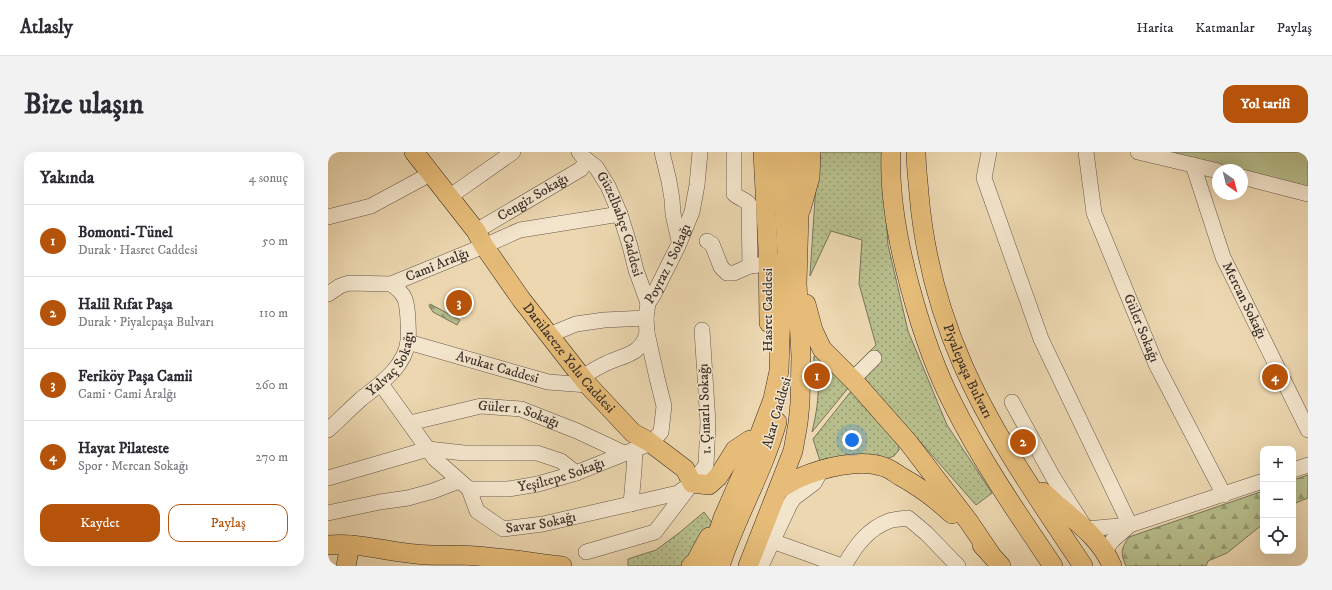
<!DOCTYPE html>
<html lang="tr">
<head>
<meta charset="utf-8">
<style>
	body { margin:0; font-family:"IM FELL DW Pica",serif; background:#f2f2f3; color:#2b2b33 }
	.controls { position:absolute; right:12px; bottom:12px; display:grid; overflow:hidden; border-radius:8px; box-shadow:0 4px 16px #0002 }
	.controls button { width:36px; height:36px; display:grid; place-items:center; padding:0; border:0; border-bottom:1px solid #e1e1e2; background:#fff; color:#2b2b33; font:20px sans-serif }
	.compass { position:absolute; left:884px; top:12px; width:36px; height:36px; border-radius:50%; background:#fff; box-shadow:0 4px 16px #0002; rotate:145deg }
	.you { position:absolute; left:524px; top:288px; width:14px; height:14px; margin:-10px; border:3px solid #fff; border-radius:50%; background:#1a73e8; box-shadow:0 0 0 6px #1a73e833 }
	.badge { display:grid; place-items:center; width:26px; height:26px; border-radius:50%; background:#b45309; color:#fff; font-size:13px; font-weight:700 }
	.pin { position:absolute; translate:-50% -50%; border:2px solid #fff; box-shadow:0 1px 4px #0006 }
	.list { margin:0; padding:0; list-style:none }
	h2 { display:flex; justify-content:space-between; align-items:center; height:52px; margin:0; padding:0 16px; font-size:17px }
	h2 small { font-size:13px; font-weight:400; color:#7c7c81 }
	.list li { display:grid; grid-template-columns:26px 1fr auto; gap:12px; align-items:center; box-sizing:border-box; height:72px; padding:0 16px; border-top:1px solid #e1e1e2 }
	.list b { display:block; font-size:15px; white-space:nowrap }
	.list p { margin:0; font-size:13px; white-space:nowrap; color:#7c7c81 }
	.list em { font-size:13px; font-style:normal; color:#7c7c81 }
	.actions { display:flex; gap:8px; padding:12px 16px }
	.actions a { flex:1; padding:9px 0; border:1px solid #b45309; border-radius:12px; text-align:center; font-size:14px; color:#b45309 }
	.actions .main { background:#b45309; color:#fff }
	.icon { flex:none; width:22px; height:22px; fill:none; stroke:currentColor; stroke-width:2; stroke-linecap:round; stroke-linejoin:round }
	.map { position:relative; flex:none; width:980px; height:414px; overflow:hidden; border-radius:12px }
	header { display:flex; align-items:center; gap:24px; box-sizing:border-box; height:56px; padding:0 20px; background:#fff; border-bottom:1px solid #e1e1e2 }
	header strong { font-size:19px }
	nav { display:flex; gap:22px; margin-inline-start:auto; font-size:14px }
	.intro { display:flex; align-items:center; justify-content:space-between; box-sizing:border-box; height:96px; padding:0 24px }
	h1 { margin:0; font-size:28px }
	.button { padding:10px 18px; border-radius:12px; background:#b45309; color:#fff; font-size:14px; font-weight:700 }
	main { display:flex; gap:24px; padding:0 24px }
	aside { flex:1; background:#fff; border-radius:12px; box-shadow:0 4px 16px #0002 }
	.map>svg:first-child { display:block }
	.grass { fill:url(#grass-dots); stroke:#78765a }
	.forest { fill:url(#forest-firs); stroke:#78765a }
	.green { fill:#b7be8c; stroke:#78765a }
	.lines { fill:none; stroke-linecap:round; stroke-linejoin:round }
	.minor-casing { stroke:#66584a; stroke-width:16 }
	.major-casing { stroke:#3a2e28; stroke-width:20 }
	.minor { stroke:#f3e5cc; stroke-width:15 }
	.major { stroke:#e6bc78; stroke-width:19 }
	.labels { text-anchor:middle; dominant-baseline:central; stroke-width:3; stroke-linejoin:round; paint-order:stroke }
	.street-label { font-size:14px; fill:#3a2e28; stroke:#f3e5cc }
</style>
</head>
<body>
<header>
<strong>Atlasly</strong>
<nav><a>Harita</a><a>Katmanlar</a><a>Paylaş</a></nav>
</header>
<div class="intro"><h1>Bize ulaşın</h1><a class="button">Yol tarifi</a></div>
<main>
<aside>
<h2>Yakında<small>4 sonuç</small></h2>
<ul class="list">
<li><span class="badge">1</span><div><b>Bomonti-Tünel</b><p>Durak · Hasret Caddesi</p></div><em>50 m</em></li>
<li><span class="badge">2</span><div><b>Halil Rıfat Paşa</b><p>Durak · Piyalepaşa Bulvarı</p></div><em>110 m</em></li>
<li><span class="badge">3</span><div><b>Feriköy Paşa Camii</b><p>Cami · Cami Aralğı</p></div><em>260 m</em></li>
<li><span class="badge">4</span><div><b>Hayat Pilateste</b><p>Spor · Mercan Sokağı</p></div><em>270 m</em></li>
</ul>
<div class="actions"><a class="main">Kaydet</a><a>Paylaş</a></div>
</aside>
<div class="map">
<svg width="980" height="414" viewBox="0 0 980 414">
	<defs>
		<pattern id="grass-dots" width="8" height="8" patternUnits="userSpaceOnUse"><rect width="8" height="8" fill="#b7be8c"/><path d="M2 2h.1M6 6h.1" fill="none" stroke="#969b72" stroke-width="1.8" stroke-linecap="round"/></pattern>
		<pattern id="forest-firs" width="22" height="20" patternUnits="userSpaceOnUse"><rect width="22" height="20" fill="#b7be8c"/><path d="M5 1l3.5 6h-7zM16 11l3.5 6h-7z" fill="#969b72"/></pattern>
	</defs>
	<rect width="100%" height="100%" fill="#ecd7b0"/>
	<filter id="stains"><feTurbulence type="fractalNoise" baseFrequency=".005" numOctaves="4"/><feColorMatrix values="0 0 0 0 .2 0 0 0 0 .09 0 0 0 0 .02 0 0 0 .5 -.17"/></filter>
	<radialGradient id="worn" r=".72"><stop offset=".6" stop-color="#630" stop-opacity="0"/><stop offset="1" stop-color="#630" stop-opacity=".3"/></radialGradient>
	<g class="grass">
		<polygon points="490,0 554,0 560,93 580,179 619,273 664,341 648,353 526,215 548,193 531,132 534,88 503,79 482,124"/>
		<path d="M488 203 521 235 484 280C488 263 491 247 490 229 489 222 485 210 486 204Z"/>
		<polygon points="524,238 570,290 571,298 566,304 561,306 492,309 485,287"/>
		<polygon points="376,360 385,372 363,414 300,414 300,407 328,398 351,381"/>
	</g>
	<g class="forest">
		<polygon points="102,152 132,168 129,173 105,160 101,154"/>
		<polygon points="980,323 980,346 965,352 965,328"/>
		<path d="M935 339V372L899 401 880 409 878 414H798C792 401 793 397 801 385Z"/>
	</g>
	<polygon class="green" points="837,0 980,0 980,35"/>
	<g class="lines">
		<defs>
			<g id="minor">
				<path id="s1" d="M251 0 255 5 268 15 280 34 292 62 302 94 308 118 320 151"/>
				<polyline points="334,0 341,29 344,47 345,62 351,89"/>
				<path d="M406 0V42C411 47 417 47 421 52L422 114 441 112"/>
				<polyline points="661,0 656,26 713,187 802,373"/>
				<path id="s2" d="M758 0 766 61 828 212 896 343"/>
				<polyline points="810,0 890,19"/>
				<path id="s3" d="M865 13 895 105 980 278"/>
				<polyline points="914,25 980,42"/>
				<polyline points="121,45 185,0"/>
				<polyline points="0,65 43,54 104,21"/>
				<path id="s4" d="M148 79 253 17 259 8"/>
				<polyline points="379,89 384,92 393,115 399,121 406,121 422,114"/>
				<path id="s5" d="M0 142 12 134 21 131 63 132 156 94 192 78 292 62"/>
				<polyline points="221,183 248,172 276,168 318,166"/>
				<path id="s6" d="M80 190 220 230 260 233"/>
				<path d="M254 225C262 220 270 215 279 211 296 203 313 203 319 181"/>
				<polyline points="524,228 546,206"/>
				<path id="s7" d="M53 232 107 307 141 337 149 359 175 377 215 372 350 341 364 331"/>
				<polyline points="684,250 725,325 758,377 802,373 935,329"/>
				<path id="s8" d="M82 271 153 254 193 257 249 279 296 301"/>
				<path id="s9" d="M0 278C11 268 22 257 33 247 52 232 77 215 80 189 81 182 80 175 80 168 79 149 78 142 63 132"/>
				<polyline points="965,318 980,313"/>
				<polyline points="0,326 100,297 136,301 209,301 233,309 248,321"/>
				<path id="s10" d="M141 337H180L210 332 248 321 323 291 333 280 336 254 329 226 319 181 318 166 320 151 326 142 350 94 364 60 369 33 372 0"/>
				<polyline points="303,352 306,318 307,297"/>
				<polyline points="0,361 52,350 80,346 105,339 131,329"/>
				<polyline points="444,389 514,414"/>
				<polyline points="776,399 785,388 802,373"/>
				<polyline points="258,400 327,380 378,313 380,271 374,178"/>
				<polyline points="433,414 462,352 466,346 486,331 493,319"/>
				<path d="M516 414C527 395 539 377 561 369 567 367 574 367 580 366L598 381 630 414"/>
			</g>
			<g id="major">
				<path id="s11" d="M86 0 148 79 156 94 193 147 260 233 305 281 320 289 357 317 364 331 381 333 390 325 407 298 422 288"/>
				<polyline points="435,0 440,97 441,171"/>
				<path d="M563 0C561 45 570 91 582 135 593 176 606 216 626 254 654 310 690 362 725 414"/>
				<path id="s12" d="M588 0C588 14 590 28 591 42 596 101 611 158 634 211 665 283 712 349 755 414"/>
				<polyline points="473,57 482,25 483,0"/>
				<polyline points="478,152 485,178 494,197 527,230 580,290 641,370 662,401"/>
				<path d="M450 338C457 334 464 329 471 326 494 316 532 306 556 315 561 316 567 321 572 324 592 335 607 346 624 362"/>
				<path d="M715 340C739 364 771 382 784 414"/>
				<path d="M0 393C30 390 59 400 88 402 103 404 116 403 131 403 165 404 200 410 234 414"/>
				<polyline points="654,393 673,414"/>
				<polyline points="18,414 22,393"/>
				<polyline points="363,414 368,409 381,385"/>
				<polyline points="381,414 383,402 395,366 431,284 445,247 451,219 453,157 459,100 453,0"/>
				<path d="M392 414C408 365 435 320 449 270"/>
				<polyline points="420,414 465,299 470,271 472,251 473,204 469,132 471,62 466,38 468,0"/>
			</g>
		</defs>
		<use href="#minor" class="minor-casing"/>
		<use href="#major" class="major-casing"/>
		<use href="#minor" class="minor"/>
		<use href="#major" class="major"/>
	</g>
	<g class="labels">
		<g class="street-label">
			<text stroke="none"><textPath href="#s4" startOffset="66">Cengiz Sokağı</textPath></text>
			<text stroke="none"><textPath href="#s1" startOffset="85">Güzelbahçe Caddesi</textPath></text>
			<text stroke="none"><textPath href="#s10" startOffset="380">Poyraz 1 Sokağı</textPath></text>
			<text stroke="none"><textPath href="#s5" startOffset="116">Cami Aralğı</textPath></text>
			<text stroke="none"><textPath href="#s3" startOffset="145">Mercan Sokağı</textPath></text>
			<text transform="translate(440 158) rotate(-90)">Hasret Caddesi</text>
			<text stroke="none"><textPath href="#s2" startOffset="186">Güler Sokağı</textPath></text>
			<text stroke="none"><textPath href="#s11" startOffset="258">Darülaceze Yolu Caddesi</textPath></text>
			<text stroke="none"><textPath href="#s9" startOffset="93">Yalvaç Sokağı</textPath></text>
			<text stroke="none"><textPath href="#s6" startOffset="93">Avukat Caddesi</textPath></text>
			<text stroke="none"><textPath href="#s12" startOffset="227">Piyalepaşa Bulvarı</textPath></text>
			<text transform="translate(377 257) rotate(-92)">1. Çınarlı Sokağı</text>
			<text transform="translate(449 261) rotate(-74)">Akar Caddesi</text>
			<text stroke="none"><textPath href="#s8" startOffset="112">Güler 1. Sokağı</textPath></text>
			<text stroke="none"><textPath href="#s10" startOffset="94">Yeşiltepe Sokağı</textPath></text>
			<text stroke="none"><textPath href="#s7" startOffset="231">Savar Sokağı</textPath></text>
		</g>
	</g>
	<rect width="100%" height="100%" filter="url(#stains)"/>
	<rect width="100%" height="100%" fill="url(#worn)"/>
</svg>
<div class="controls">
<button>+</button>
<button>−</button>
<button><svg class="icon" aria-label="locate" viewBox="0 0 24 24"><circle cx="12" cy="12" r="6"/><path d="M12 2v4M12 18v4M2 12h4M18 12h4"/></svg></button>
</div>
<svg class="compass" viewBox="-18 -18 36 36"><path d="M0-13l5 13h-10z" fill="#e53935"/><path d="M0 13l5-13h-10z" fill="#7c7c81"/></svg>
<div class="you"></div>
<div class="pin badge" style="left:489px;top:224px">1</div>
<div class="pin badge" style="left:695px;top:290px">2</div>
<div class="pin badge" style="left:131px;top:151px">3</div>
<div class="pin badge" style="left:947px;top:225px">4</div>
</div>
</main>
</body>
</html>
